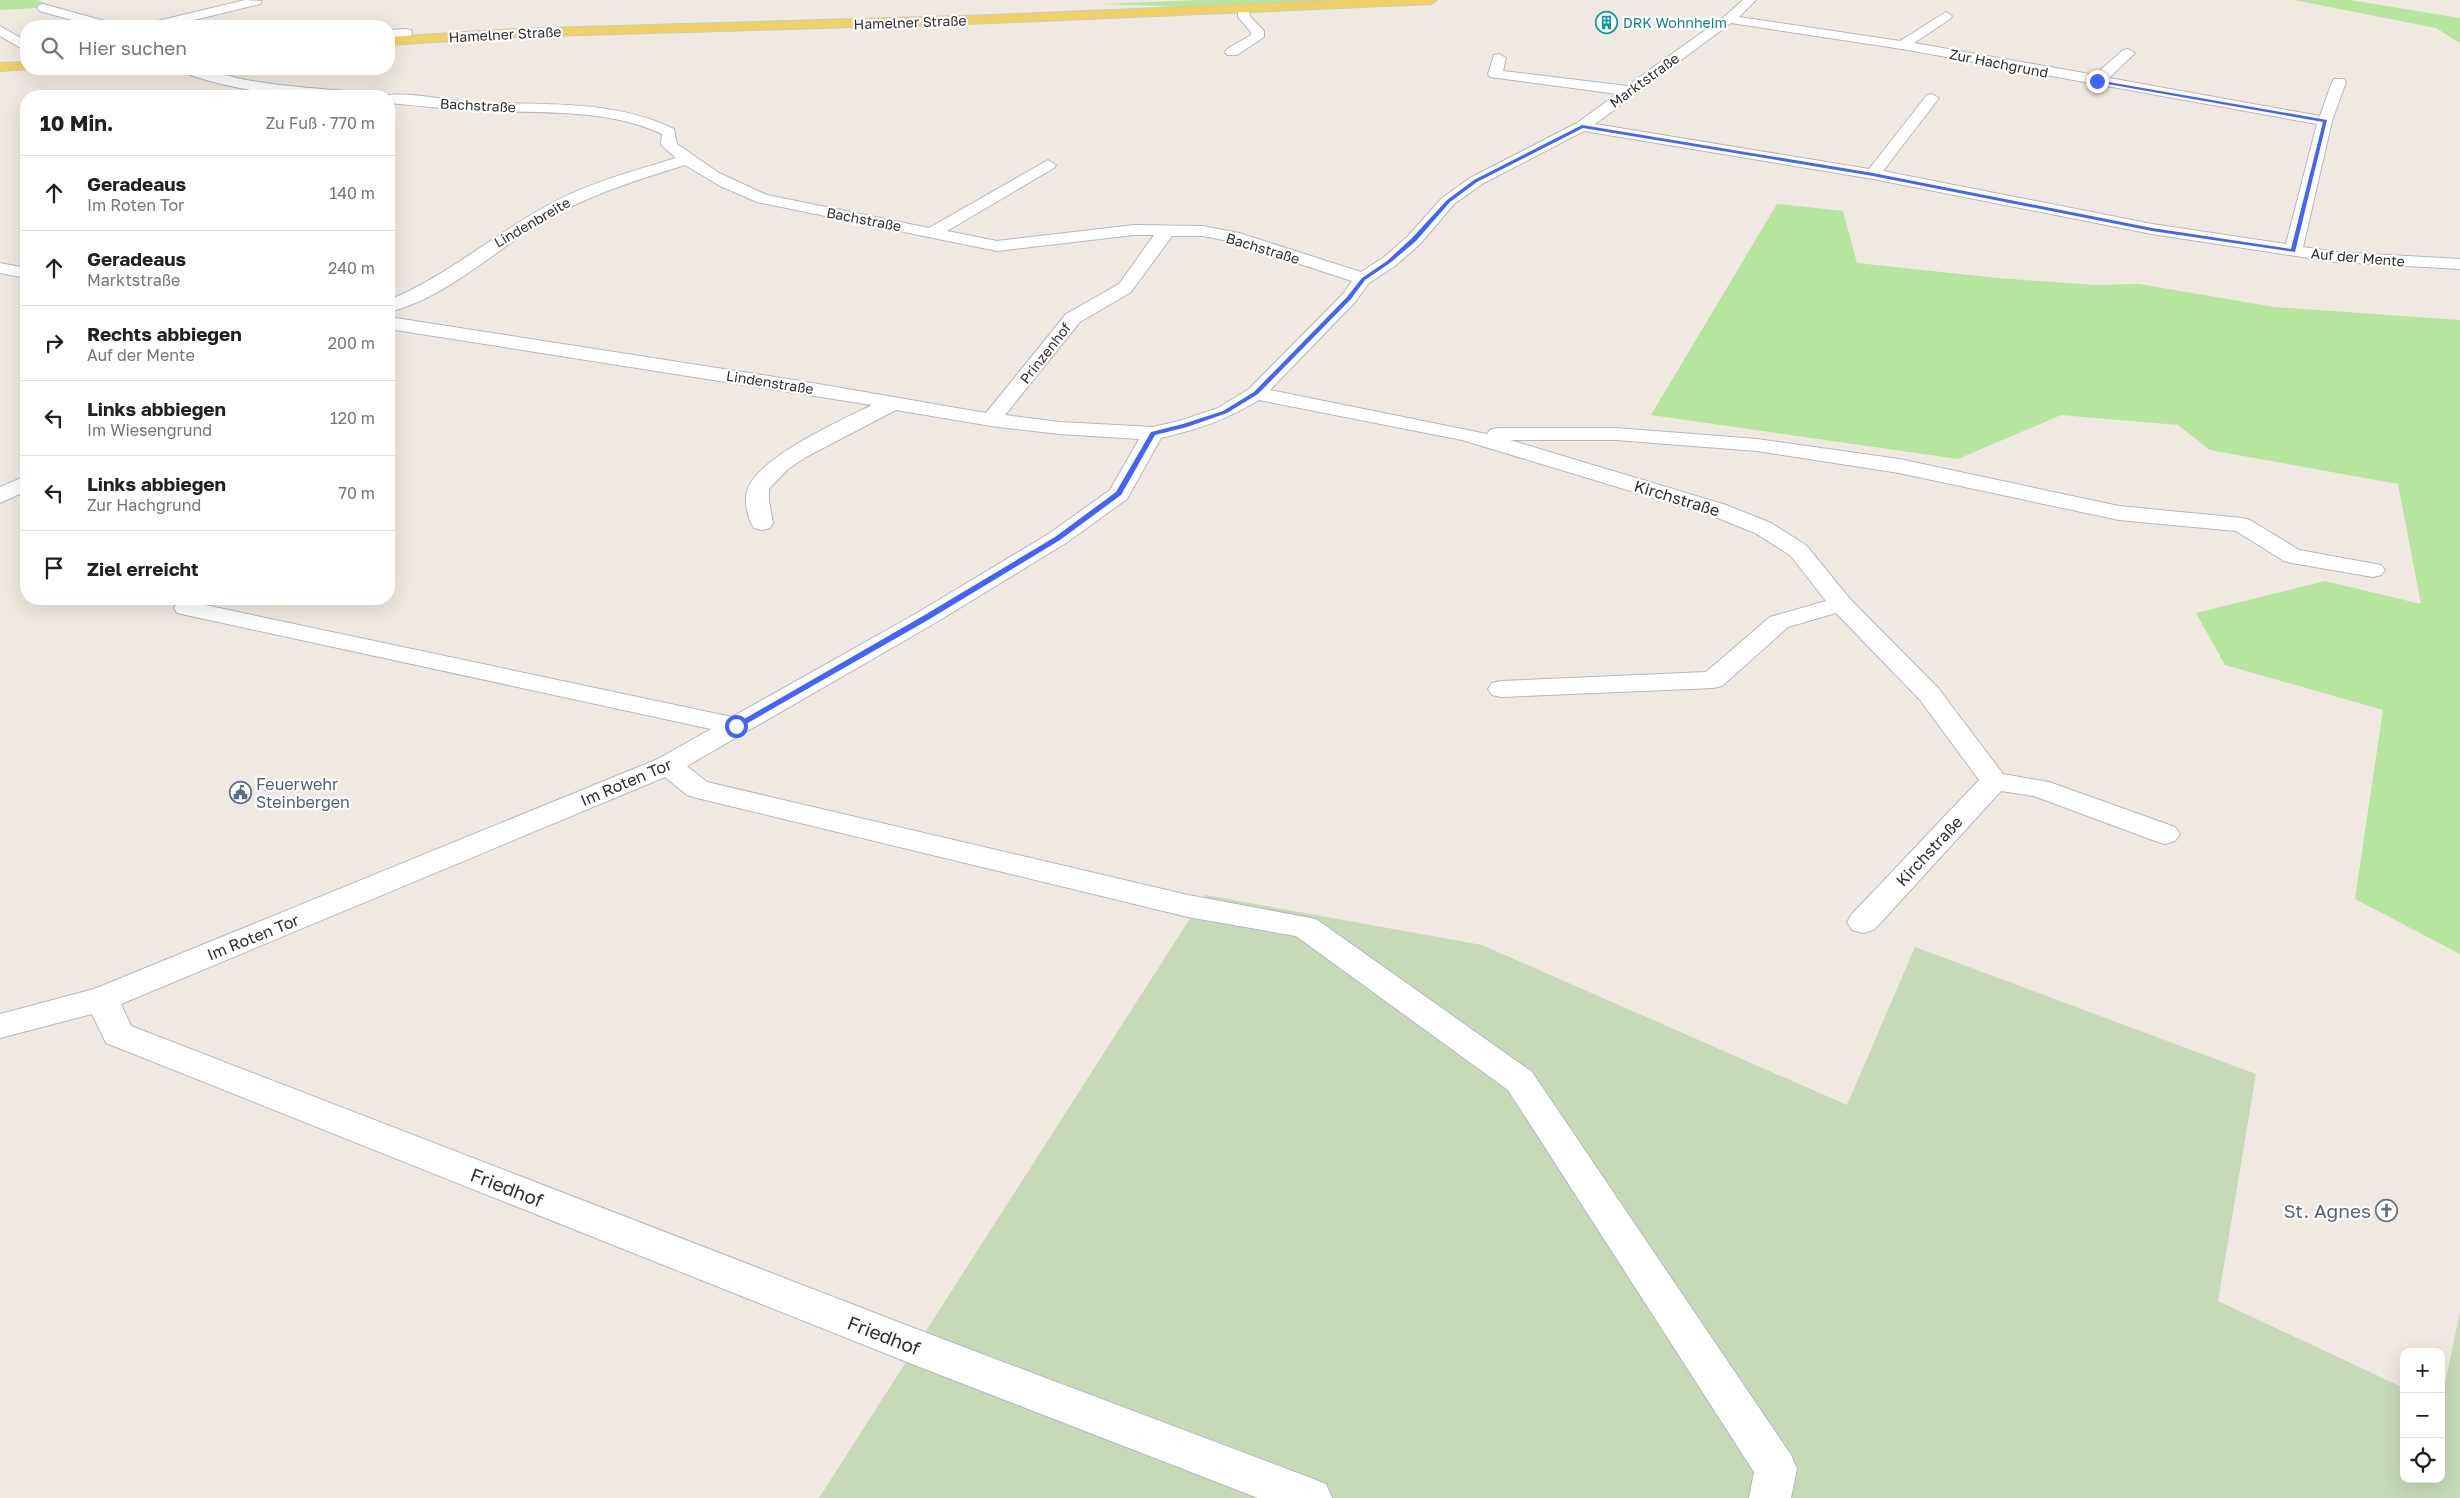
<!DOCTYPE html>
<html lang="de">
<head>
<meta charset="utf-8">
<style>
	body { margin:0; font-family:"Golos Text",sans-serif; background:#f2f2f2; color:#202124 }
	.controls { position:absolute; right:15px; bottom:15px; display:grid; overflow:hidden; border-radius:10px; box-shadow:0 5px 20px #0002 }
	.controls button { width:45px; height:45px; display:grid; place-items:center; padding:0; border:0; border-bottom:1px solid #e0e0e0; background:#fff; color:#202124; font:25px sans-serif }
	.stop { position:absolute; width:15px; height:15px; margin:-11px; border:4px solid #4264fb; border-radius:50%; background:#fff }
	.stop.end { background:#4264fb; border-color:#fff; box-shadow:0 1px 5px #0008 }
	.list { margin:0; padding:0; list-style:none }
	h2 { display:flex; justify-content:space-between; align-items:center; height:65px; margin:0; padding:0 20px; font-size:21px }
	h2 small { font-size:16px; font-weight:400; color:#757577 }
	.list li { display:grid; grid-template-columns:32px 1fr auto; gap:15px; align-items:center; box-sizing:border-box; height:75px; padding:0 20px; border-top:1px solid #e0e0e0 }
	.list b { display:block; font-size:19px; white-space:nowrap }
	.list p { margin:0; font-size:16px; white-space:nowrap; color:#757577 }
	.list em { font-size:16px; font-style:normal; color:#757577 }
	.icon { flex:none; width:28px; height:28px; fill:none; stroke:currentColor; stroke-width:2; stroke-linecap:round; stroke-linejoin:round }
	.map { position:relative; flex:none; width:2460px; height:1498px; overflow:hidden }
	.search { position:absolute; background:#fff; box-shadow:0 5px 20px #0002; left:20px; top:20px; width:375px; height:55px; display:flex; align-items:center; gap:12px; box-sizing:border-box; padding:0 18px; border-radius:20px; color:#757577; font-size:19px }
	.panel { position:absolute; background:#fff; box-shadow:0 5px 20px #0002; left:20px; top:90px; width:375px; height:515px; border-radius:20px }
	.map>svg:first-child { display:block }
	.green { fill:#b6e59e }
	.cemetery { fill:#c8d9b8 }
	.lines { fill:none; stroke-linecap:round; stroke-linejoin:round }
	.minor-casing { stroke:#b4b7c1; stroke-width:2 }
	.major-casing { stroke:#c9c9c9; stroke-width:2 }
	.minor { fill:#fff; fill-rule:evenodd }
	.major { fill:#f2d163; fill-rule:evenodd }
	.route { fill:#4264fb }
	.labels { text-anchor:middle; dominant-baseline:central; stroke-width:4.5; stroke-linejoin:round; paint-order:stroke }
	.far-street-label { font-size:14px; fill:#2e2e2e; stroke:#fff }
	.far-culture-label { font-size:14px; fill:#0d838f; stroke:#fff; text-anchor:start }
	.street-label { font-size:16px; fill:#2e2e2e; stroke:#fff }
	.service-label { font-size:16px; fill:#4e5e75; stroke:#fff; text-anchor:start }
	.near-street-label { font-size:19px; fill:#2e2e2e; stroke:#fff }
	.near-worship-label { font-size:19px; fill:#5b616d; stroke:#fff; text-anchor:end }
</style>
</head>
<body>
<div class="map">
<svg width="2460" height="1498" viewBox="0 0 2460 1498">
	<rect width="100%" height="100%" fill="#efe9e1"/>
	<g class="green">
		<polygon points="0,0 36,0 56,7 0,10"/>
		<polygon points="1197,0 1431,0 1244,9 1103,4"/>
		<polygon points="2294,0 2350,0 2460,18 2460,43 2436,28"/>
		<polygon points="1777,204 1843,211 1857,263 1997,278 2095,285 2139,284 2274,307 2460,320 2460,954 2355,899 2383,710 2225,665 2196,613 2325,581 2421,604 2398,484 2210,450 2178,425 2061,415 1958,459 1651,415"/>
	</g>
	<polygon class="cemetery" points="1205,895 1482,945 1847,1105 1915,947 2256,1074 2218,1301 2404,1388 2404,1479 2441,1479 2441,1403 2460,1312 2460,1498 819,1498"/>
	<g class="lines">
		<defs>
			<g id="minor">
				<polygon points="245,0 262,1 260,4 169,26 148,26 149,23"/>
				<path d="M1743 0H1756L1739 17 1900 41 1946 12 1952 16 1950 19 1914 43 2095 75 2123 50 2128 49 2135 53 2109 78 2320 116 2332 82 2334 79H2344L2346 82 2332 121 2303 247 2336 252 2460 259V269L2336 262 2152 234 1873 179 1584 131 1482 184 1454 204 1420 244 1395 266 1369 283 1355 302 1270 390 1487 434 1490 430 1497 428H1616L1757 439 1899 459 2119 506 2242 518 2250 520 2299 550 2381 565 2385 570 2381 575 2373 577 2292 563 2284 561 2236 531 2119 520 1899 473 1757 451 1616 440H1510L1726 505 1771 523 1806 545 1850 599 1938 688 2003 774 2049 782 2175 827 2180 834 2175 841 2165 844 2155 841 2034 796 2001 791 1874 930 1863 933 1852 930 1847 922 1852 914 1979 780 1920 700 1836 613 1788 627 1722 686 1713 688 1501 697 1492 695 1488 689 1492 683 1501 681 1706 672 1770 617 1826 601 1790 555 1755 533 1710 515 1462 440 1259 400C1226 420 1199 429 1161 438L1127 499 1066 543 935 623 687 766 707 782 1188 895 1316 919 1532 1072 1791 1455 1797 1469 1791 1498H1749L1754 1472 1508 1090 1296 936 1188 917 697 798 687 795 665 777 121 1004 131 1026 945 1340 1311 1478 1326 1484 1332 1498H1258L917 1366 106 1043 92 1014 0 1038V1014L94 989 658 759 711 729 186 615 177 613 174 608 177 603 186 601 732 717 917 613 1050 533 1110 490 1139 439 1060 434 991 426 896 410 806 457 788 469 769 489V501L773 523 770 528 762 530 754 528C748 520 744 501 747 491 756 458 842 420 872 405L389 329V317L801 381 986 413 1066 314 1119 284 1154 235H1134L997 251 757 202 720 186 685 165C633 181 583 197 537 225 490 255 444 298 389 312V300C445 277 491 237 543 208 584 184 630 172 676 158L661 145 662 134C609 109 545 113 488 111 455 110 422 106 389 103V96H384C403 91 446 100 468 102 536 106 611 98 674 129L677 144 719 173 767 195 929 228 1048 160 1056 165 1054 168 947 231 997 241 1134 225 1203 226 1239 233 1361 272 1383 258 1408 236 1442 198 1470 178 1577 123 1617 94 1490 77 1488 74 1494 55 1499 54 1506 58 1503 71 1627 86 1725 16ZM1731 23 1902 49 2317 124 2286 244 2152 224 1883 171 1939 98 1932 94 1927 95 1869 169 1595 124ZM1172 236H1203L1229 241 1352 281 1343 294 1249 389 1218 408 1179 421 1153 427 1060 422 1005 415 1080 322 1131 292Z"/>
				<polygon points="43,4 112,23 113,26 94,26 39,11 37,8 39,5"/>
				<polygon points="1244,5 1248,6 1250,16 1264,31 1264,37 1237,55 1227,55 1225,52 1227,49 1251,35 1251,32 1238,17 1238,9"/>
				<polygon points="0,26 26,41 26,51 0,36"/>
				<polygon points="406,29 411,30 412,33 411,36 389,38 389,30"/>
				<path d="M189 69C208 68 231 78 252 81 287 87 322 89 357 92L364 96C307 100 245 93 190 75Z"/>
				<polygon points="0,263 26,268 26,278 0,273"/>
				<polygon points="26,476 26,491 0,503 0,487"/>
			</g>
			<g id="major">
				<polygon points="1346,0 1437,0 1431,4 993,23 513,37 389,45 389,37 513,29 993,15"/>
				<polygon points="26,62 26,69 31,69 0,71 0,63"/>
			</g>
		</defs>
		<use href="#minor" class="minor-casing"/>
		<use href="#major" class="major-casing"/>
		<use href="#minor" class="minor"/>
		<use href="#major" class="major"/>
	</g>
	<polygon class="route" points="2097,80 2327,120 2295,252 2152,231 1873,176 1583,128 1477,182 1450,202 1416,241 1390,263 1365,280 1351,299 1258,394 1227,413 1187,427 1155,435 1121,495 1060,540 928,620 739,728 732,726 923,616 1055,537 1116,492 1151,432 1183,424 1223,411 1254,392 1347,297 1362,278 1387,261 1412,238 1447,200 1474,180 1582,125 1873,173 2152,228 2291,249 2323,122 2096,82"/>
	<defs>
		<symbol id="building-ring" viewBox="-11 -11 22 22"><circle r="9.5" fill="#fff" stroke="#0f9aa8" stroke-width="1.5"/><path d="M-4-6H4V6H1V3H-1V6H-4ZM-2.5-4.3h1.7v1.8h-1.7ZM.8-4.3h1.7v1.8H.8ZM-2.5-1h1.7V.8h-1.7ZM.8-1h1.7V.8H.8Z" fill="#0f9aa8"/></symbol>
		<symbol id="civic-ring" viewBox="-11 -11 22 22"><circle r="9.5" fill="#fff" stroke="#5c6f8a" stroke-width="1.5"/><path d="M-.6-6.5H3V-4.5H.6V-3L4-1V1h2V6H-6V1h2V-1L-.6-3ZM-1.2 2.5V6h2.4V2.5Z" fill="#5c6f8a"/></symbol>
		<symbol id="church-ring" viewBox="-11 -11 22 22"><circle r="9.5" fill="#fff" stroke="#6b7280" stroke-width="1.5"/><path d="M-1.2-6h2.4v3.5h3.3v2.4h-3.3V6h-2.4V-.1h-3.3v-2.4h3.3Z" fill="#6b7280"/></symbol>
	</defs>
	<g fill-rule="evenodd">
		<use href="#building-ring" x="1594" y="10" width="25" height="25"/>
		<use href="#civic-ring" x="228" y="780" width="25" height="25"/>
		<use href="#church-ring" x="2374" y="1198" width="25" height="25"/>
	</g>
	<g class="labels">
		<g class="far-street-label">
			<text transform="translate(910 22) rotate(-2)">Hamelner Straße</text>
			<text transform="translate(505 34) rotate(-3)">Hamelner Straße</text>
			<text transform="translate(1999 63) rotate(11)">Zur Hachgrund</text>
			<text transform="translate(1644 80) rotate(-36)">Marktstraße</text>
			<text transform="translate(478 105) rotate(3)">Bachstraße</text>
			<text transform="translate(864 219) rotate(11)">Bachstraße</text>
			<text transform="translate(532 222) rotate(-30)">Lindenbreite</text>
			<text transform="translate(1263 248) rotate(17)">Bachstraße</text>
			<text transform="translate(2358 257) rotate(5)">Auf der Mente</text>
			<text transform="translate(1045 353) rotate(-52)">Prinzenhof</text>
			<text transform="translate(770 382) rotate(9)">Lindenstraße</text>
		</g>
		<g class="far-culture-label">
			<text x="1623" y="22">DRK Wohnheim</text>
		</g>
		<g class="street-label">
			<text transform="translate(1677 498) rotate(17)">Kirchstraße</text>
			<text transform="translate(626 782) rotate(-23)">Im Roten Tor</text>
			<text transform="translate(1929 851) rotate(-47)">Kirchstraße</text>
			<text transform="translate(253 937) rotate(-22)">Im Roten Tor</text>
		</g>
		<g class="service-label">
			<text x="256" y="784">Feuerwehr<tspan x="256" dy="18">Steinbergen</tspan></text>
		</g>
		<g class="near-street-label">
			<text transform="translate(507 1187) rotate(21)">Friedhof</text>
			<text transform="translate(884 1335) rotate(21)">Friedhof</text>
		</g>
		<g class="near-worship-label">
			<text x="2371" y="1210">St. Agnes</text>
		</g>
	</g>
</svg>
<div class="controls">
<button>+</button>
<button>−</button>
<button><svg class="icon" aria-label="locate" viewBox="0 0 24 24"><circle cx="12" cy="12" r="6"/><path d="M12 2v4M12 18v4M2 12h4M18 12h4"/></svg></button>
</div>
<div class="stop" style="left:736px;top:726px"></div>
<div class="stop end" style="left:2097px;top:81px"></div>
<div class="search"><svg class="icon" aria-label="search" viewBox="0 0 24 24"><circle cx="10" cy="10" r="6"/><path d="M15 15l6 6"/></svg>Hier suchen</div>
<section class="panel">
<h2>10 Min.<small>Zu Fuß · 770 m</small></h2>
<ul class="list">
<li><svg class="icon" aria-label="ahead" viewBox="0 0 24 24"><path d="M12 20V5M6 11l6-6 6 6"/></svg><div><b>Geradeaus</b><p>Im Roten Tor</p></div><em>140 m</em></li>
<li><svg class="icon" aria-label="ahead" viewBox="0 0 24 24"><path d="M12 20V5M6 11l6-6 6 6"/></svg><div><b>Geradeaus</b><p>Marktstraße</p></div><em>240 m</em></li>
<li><svg class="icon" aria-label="right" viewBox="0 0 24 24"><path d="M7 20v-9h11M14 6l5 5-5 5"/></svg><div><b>Rechts abbiegen</b><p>Auf der Mente</p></div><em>200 m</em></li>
<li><svg class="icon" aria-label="left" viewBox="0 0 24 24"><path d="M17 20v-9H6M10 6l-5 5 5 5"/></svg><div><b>Links abbiegen</b><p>Im Wiesengrund</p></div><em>120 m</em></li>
<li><svg class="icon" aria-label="left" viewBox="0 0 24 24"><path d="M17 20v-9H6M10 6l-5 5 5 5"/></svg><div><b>Links abbiegen</b><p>Zur Hachgrund</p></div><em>70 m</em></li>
<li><svg class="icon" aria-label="arrive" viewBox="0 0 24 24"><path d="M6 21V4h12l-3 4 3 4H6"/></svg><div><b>Ziel erreicht</b></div></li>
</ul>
</section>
</div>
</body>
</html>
